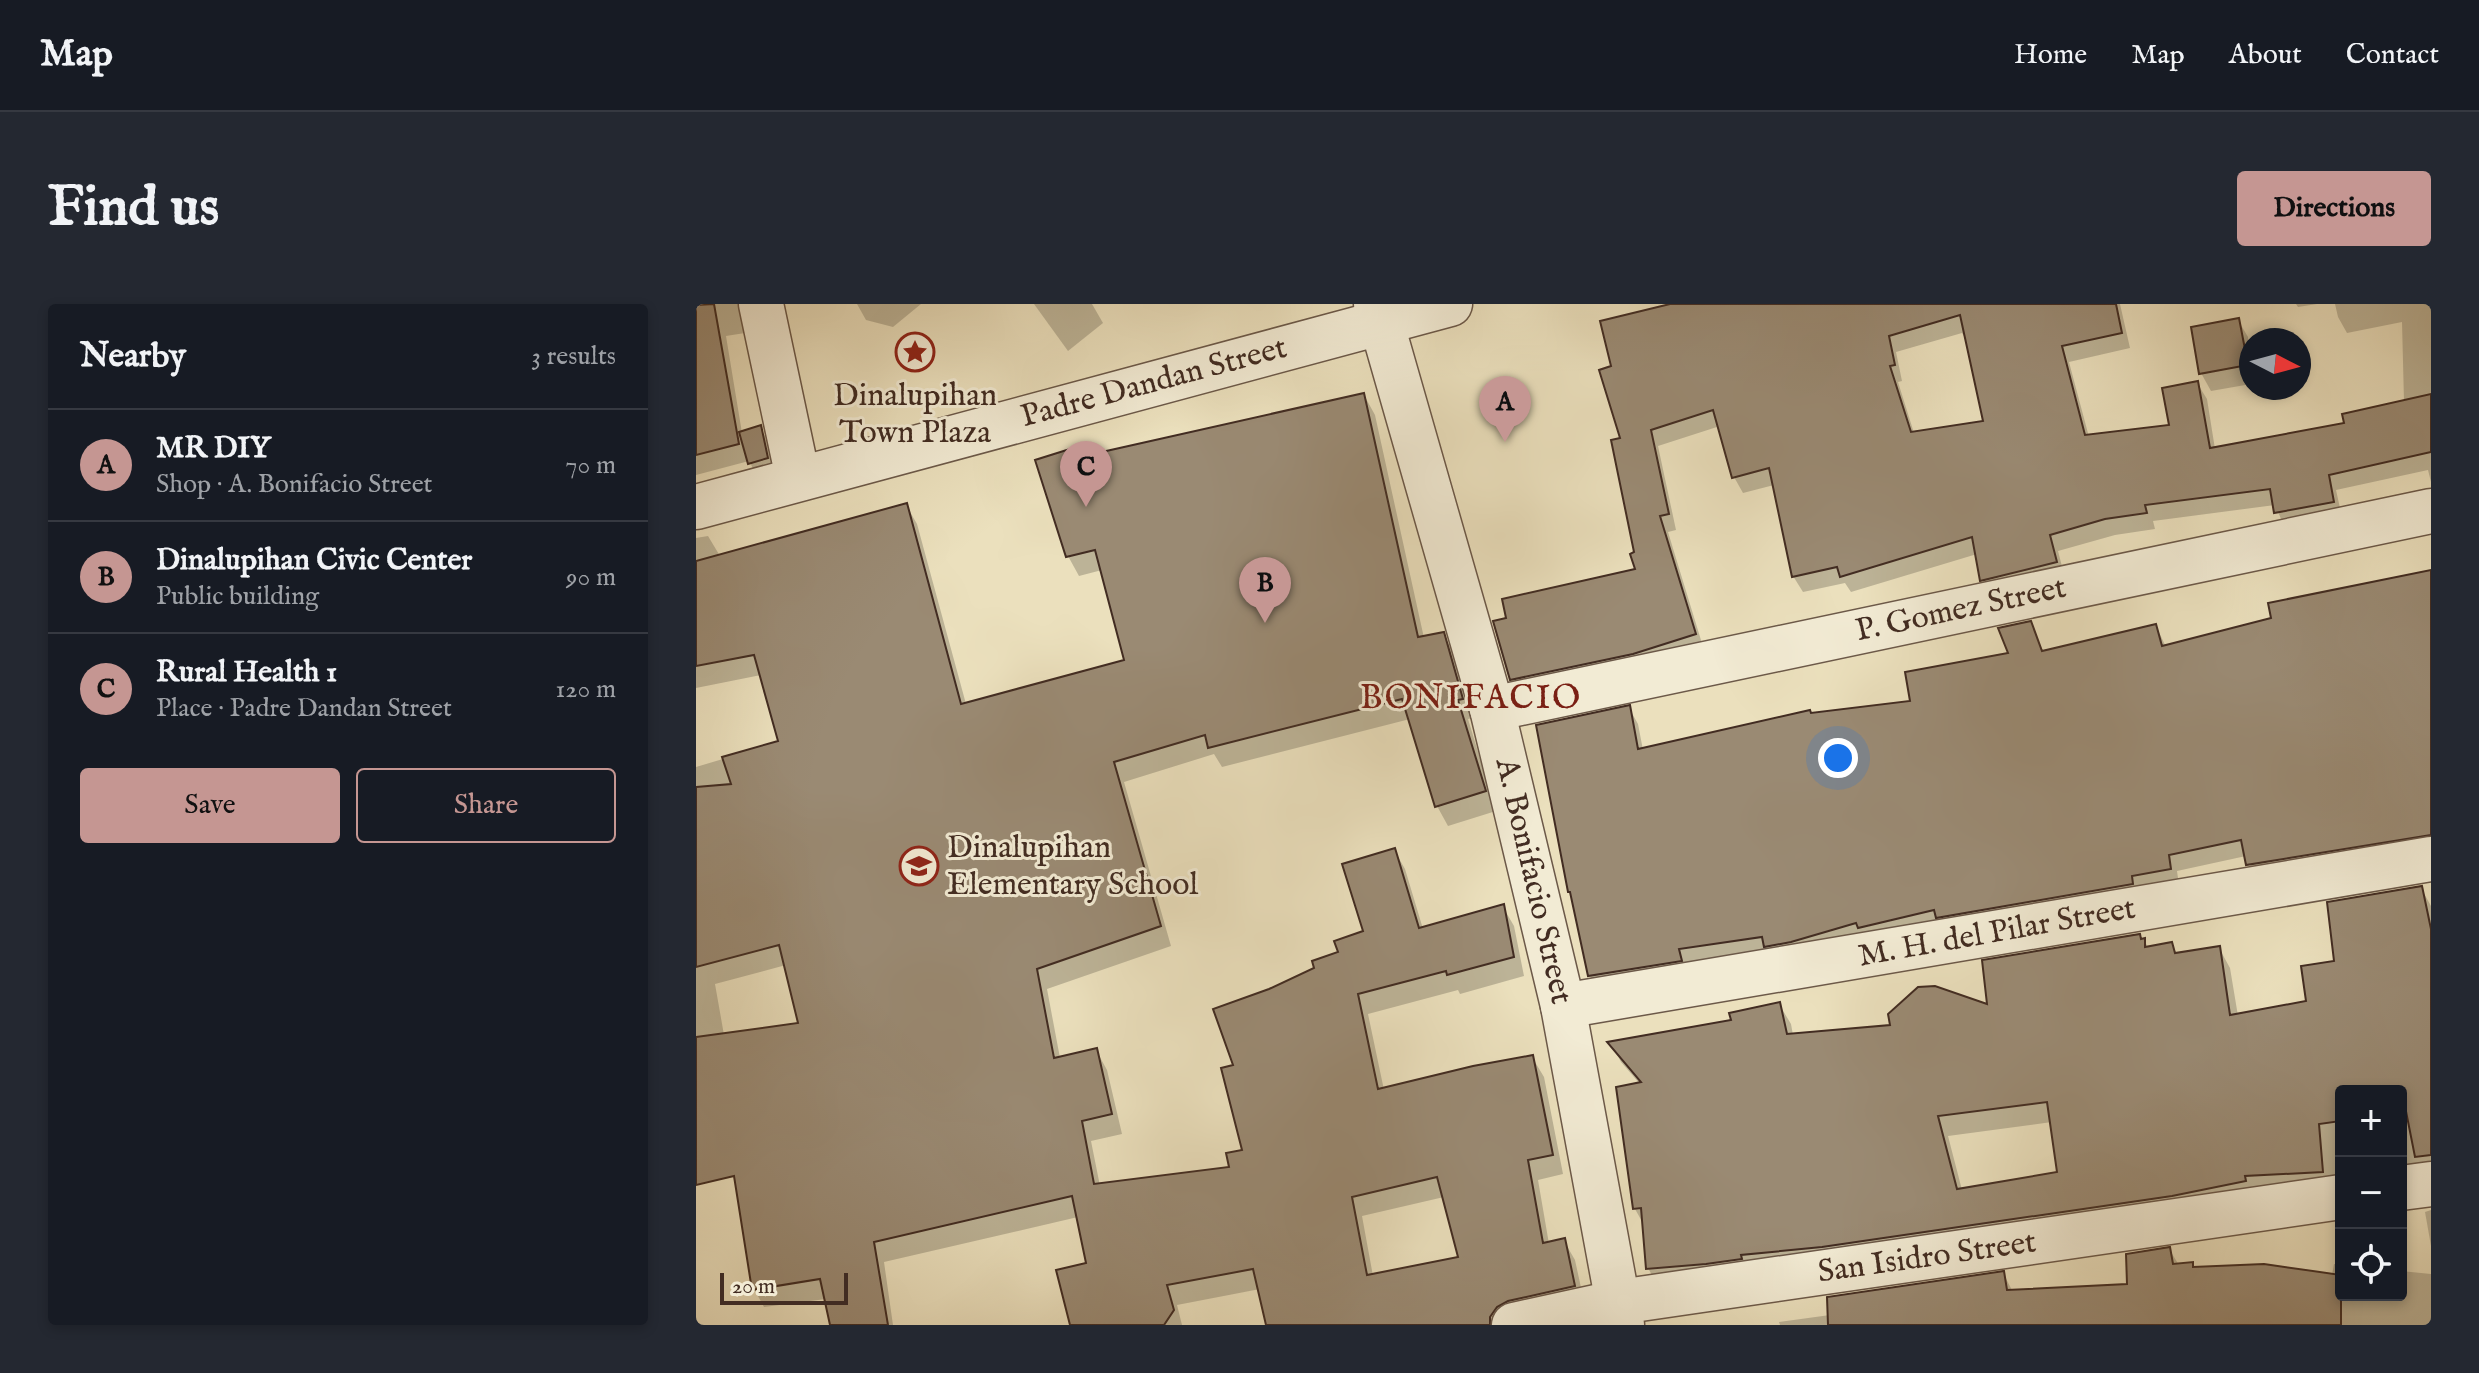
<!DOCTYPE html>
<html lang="en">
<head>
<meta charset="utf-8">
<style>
	body { margin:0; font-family:"IM FELL English",serif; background:#242831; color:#f1f3f6 }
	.controls { position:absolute; right:24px; bottom:24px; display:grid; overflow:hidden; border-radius:8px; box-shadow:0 4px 12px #0003 }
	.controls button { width:72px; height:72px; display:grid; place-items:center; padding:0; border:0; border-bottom:2px solid #363941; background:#171b24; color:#f1f3f6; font:40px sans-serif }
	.compass { position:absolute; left:1543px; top:24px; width:72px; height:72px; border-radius:50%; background:#171b24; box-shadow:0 4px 12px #0003; rotate:96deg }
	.scale { position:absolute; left:24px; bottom:20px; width:128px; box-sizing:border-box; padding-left:8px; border:4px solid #422c22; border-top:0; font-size:22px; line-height:28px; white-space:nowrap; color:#422c22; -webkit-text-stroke:6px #f2ebd4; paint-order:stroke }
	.you { position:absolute; left:1142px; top:454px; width:28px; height:28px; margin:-20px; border:6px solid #fff; border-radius:50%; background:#1a73e8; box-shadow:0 0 0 12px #1a73e833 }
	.badge { display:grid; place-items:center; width:52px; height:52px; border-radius:50%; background:#c59692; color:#111; font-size:26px; font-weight:700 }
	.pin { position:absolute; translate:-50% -66px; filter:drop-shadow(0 2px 4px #0008) }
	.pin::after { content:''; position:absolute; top:42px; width:28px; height:24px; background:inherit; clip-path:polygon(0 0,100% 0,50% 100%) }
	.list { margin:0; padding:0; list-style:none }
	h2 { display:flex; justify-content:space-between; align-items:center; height:104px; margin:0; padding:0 32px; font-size:34px }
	h2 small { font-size:26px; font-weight:400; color:#9ea1a6 }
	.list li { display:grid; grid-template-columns:52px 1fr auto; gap:24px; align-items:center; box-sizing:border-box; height:112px; padding:0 32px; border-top:2px solid #363941 }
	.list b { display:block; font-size:30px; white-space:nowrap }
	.list p { margin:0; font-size:26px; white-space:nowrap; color:#9ea1a6 }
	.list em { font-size:26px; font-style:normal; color:#9ea1a6 }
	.actions { display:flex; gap:16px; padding:24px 32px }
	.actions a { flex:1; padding:18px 0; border:2px solid #c59692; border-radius:8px; text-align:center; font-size:28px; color:#c59692 }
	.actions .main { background:#c59692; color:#111 }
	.icon { flex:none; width:44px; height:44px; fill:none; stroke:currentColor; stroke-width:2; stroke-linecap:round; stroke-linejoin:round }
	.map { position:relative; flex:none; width:1735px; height:1021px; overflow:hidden; border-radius:8px }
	header { display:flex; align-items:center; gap:48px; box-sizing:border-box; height:112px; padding:0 40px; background:#171b24; border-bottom:2px solid #363941 }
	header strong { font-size:38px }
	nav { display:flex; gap:44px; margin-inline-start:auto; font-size:28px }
	.intro { display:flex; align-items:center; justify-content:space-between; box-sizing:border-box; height:192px; padding:0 48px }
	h1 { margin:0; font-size:56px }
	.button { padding:20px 36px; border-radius:8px; background:#c59692; color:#111; font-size:28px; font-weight:700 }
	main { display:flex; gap:48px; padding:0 48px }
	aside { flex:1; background:#171b24; border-radius:8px; box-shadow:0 4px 12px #0003 }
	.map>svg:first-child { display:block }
	.shadow { fill:#0003; fill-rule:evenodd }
	.building { fill:#9a8a73; stroke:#422c22; stroke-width:2; fill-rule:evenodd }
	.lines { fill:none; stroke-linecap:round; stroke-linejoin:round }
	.minor-casing { stroke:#6c5949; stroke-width:47 }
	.minor { stroke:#f2ebd4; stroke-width:44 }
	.labels { text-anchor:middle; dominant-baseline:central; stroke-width:6; stroke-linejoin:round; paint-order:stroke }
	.street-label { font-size:32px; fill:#422c22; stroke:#f2ebd4 }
	.poi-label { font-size:32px; fill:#422c22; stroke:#f2ebd4 }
	.neighbourhood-label { font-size:34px; letter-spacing:2px; fill:#7a1f14; stroke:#f2ebd4 }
</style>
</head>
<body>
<header>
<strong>Map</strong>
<nav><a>Home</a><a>Map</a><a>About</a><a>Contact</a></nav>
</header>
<div class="intro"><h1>Find us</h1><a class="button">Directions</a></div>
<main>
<aside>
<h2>Nearby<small>3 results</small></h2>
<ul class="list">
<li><span class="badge">A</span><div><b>MR DIY</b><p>Shop · A. Bonifacio Street</p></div><em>70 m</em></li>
<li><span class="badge">B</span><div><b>Dinalupihan Civic Center</b><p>Public building</p></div><em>90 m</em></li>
<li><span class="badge">C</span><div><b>Rural Health 1</b><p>Place · Padre Dandan Street</p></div><em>120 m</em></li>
</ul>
<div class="actions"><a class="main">Save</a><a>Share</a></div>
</aside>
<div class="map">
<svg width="1735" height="1021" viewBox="0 0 1735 1021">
	<rect width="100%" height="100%" fill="#ebe0bd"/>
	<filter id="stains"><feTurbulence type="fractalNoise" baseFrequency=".0025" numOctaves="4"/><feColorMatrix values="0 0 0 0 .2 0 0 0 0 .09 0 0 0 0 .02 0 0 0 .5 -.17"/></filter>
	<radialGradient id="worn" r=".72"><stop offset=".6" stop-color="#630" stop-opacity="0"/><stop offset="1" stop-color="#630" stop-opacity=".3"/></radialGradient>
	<g class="shadow">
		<polygon points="0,0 44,0 49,29 30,32 46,129 64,124 69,132 76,163 59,168 53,157 0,171"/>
		<polygon points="161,0 225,0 197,23 170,16"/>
		<polygon points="338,0 396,0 407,19 372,47"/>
		<path d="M983 0H1424L1434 44 1373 58 1393 133 1475 123 1501 79 1511 95 1519 145 1650 121 1708 98 1706 18 1651 29 1642 13 1639 0H1735V178L1732 166 1640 186 1646 213 1589 224 1579 201 1457 217 1459 225 1419 231 1362 247 1369 274 1295 292 1286 276 1281 250 1155 288 1149 279 1107 288 1097 272 1078 181 1047 189 1038 173 1024 122 962 142 980 226 972 228 1008 346 825 391 815 375 941 266 918 63ZM1266 29 1272 38 1289 119 1218 129 1202 78 1206 77 1200 48Z"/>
		<polygon points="1600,0 1621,0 1602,3"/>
		<polygon points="1542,16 1552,33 1555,80 1515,87 1505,69"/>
		<path d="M668 91 679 111 728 334 747 330 758 349 777 414 772 415 800 507 752 522 741 502 714 415 526 463 518 450 428 478 475 642 351 685 364 754 400 746 411 766 426 830 395 837 404 882 535 865 549 847 540 762 574 687 621 666 669 629 698 546 709 565 727 625 807 603 818 622 828 672 764 690 762 686 672 710 688 786 836 753 848 773 867 870 842 876 853 940 868 937 879 956 889 1002 814 1021H572L564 985 481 1001 486 1021H376L392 960 382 913 188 958 197 1021H136L130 995 68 1003 57 983 31 811 0 815V463L84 438 65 371 0 384V234L12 232 24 252 210 201 221 220 270 400 431 357 406 266 383 272 372 252 376 146 381 156ZM90 661 104 721 28 731 19 680ZM748 893 764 955 677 972 666 912Z"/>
		<polygon points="1735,268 1735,549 1561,576 1550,552 1481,567 1483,581 903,688 894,672 877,593 933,404 942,420 947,446 1114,411 1216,399 1315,350 1334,319 1348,349 1460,322 1470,343 1578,316"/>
		<path d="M1725 584 1735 602V875L1705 874V787H1645V881L963 984 952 964 948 921 939 905 944 780 925 758 915 739 1037 717 1083 700 1095 720 1097 731 1196 723 1293 703 1448 636 1453 645 1475 641 1481 651 1523 644 1534 664 1542 712 1612 699 1640 659ZM1356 818 1363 869 1266 886 1252 832Z"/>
		<polygon points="1735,906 1735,942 1729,908"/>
		<polygon points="1473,945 1483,961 1496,960 1499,965 1636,971 1638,960 1645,961 1645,991 1705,991 1705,967 1735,970 1735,1021 1084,1021 1083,1018 1134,1011 1307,969 1317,988 1433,982"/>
	</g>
	<g class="building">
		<polygon points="18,0 43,140 0,151 0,1"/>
		<path d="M974 0H1420L1426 29 1366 42 1389 131 1473 121 1466 84 1502 77 1514 144 1648 119 1646 110 1735 90V148L1633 171 1638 198 1578 209 1574 185 1449 201 1451 209 1409 215 1354 231 1361 258 1284 277 1276 233 1144 273 1141 263 1096 273 1073 164 1036 174 1017 106 955 126 973 210 964 212 1000 330 937 350 814 376 797 317 810 314 806 295 939 265 934 250 938 248 915 136 924 134 903 66 915 62 904 17ZM1264 11 1287 117 1215 128 1194 62 1199 61 1193 32Z"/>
		<polygon points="1543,14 1552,61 1503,70 1495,23"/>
		<path d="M668 89 722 333 748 328 767 395 762 396 790 487 739 503 706 395 512 444 509 431 418 458 465 622 341 665 358 754 401 744 416 810 386 817 398 880 533 863 530 849 546 846 525 764 537 761 517 705 573 685 618 664 616 657 642 648 638 637 667 627 646 560 699 544 723 624 808 600 818 653 751 671 750 667 662 690 682 785 777 762 837 751 857 851 832 856 847 939 869 934 879 982 812 997 801 1003 794 1013V1021H570L557 965 471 981 478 1006 468 1021H374L360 966 390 959 376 892 178 938 192 1021H134L124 975 56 986 38 872 0 881V733L102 719 83 641 0 663V483L35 480 26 453 82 437 58 351 0 362V257L211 199 265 400 428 356 399 246 370 253 339 156 377 144 379 154ZM741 873 762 953 671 971 656 893Z"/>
		<polygon points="65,121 72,154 52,160 43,128"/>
		<polygon points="1735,266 1735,531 1550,561 1545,536 1473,551 1475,565 1436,572 1437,580 1240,614 1238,606 1162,624 1160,619 1095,638 1068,643 1066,633 983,645 986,657 892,672 874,588 872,588 840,421 934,401 942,445 1114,406 1115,409 1214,397 1209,368 1312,349 1302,324 1335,317 1346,347 1460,320 1466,342 1575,314 1572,299"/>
		<path d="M1726 582 1735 625V851L1719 853 1706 787H1645V817L1623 820 1627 868 1549 872 1550 877 1476 892 1126 943 1045 951 1046 955 1010 960 950 965 945 904 937 905 920 783 945 778 911 738 1035 716 1033 709 1084 698 1091 730 1194 721 1192 710 1222 683 1239 682 1291 700 1286 656 1444 630 1445 635 1449 634V643L1476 638 1479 649 1524 642 1534 711 1610 697 1605 662 1638 657 1631 598ZM1351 798 1361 868 1261 885 1242 812Z"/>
		<polygon points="1474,943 1477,960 1497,958 1497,963 1568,960 1645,971 1645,1021 1132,1021 1131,993 1308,967 1311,986 1431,980 1430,950"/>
	</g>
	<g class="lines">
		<defs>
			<g id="minor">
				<polyline points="65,0 102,174"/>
				<polyline points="680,0 796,405 867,702 926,1021"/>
				<polyline points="0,203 754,0"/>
				<polyline points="796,405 1735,207"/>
				<polyline points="867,702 1735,555"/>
				<polyline points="1705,884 1735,880"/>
				<polyline points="818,1021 923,998 1645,893"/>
			</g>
		</defs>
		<use href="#minor" class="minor-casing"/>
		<use href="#minor" class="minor"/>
	</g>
	<defs>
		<symbol id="sight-ring" viewBox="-11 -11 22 22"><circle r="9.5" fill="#f2ebd4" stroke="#8f2418" stroke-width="1.5"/><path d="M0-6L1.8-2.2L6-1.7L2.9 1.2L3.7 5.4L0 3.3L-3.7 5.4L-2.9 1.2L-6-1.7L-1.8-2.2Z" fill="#8f2418"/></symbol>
		<symbol id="school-ring" viewBox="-11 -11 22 22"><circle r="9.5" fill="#f2ebd4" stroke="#8f2418" stroke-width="1.5"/><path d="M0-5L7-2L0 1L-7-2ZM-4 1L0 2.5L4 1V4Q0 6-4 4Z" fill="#8f2418"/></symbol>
	</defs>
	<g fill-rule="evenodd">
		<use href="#sight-ring" x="197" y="26" width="44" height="44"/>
		<use href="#school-ring" x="201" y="540" width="44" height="44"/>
	</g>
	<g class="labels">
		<g class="street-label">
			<text transform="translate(458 79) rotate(-15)">Padre Dandan Street</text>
			<text transform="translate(1265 306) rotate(-12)">P. Gomez Street</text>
			<text transform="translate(837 577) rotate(77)">A. Bonifacio Street</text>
			<text transform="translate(1301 629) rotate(-10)">M. H. del Pilar Street</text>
			<text transform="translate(1231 954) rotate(-8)">San Isidro Street</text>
		</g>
		<g class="poi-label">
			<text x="219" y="92">Dinalupihan<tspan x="219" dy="37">Town Plaza</tspan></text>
			<text x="251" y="544" text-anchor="start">Dinalupihan<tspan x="251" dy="37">Elementary School</tspan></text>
		</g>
		<g class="neighbourhood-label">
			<text x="775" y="394">BONIFACIO</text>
		</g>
	</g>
	<rect width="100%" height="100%" filter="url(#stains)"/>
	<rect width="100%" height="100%" fill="url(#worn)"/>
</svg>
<div class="controls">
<button>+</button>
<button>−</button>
<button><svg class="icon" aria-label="locate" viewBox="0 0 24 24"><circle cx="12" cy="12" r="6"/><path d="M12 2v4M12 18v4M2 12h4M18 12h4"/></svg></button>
</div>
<svg class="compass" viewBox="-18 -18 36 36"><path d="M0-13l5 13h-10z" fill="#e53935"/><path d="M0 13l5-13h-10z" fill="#9ea1a6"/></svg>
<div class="scale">20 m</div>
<div class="you"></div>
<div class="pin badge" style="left:809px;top:138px">A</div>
<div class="pin badge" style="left:569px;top:319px">B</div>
<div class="pin badge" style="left:390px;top:203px">C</div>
</div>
</main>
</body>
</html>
